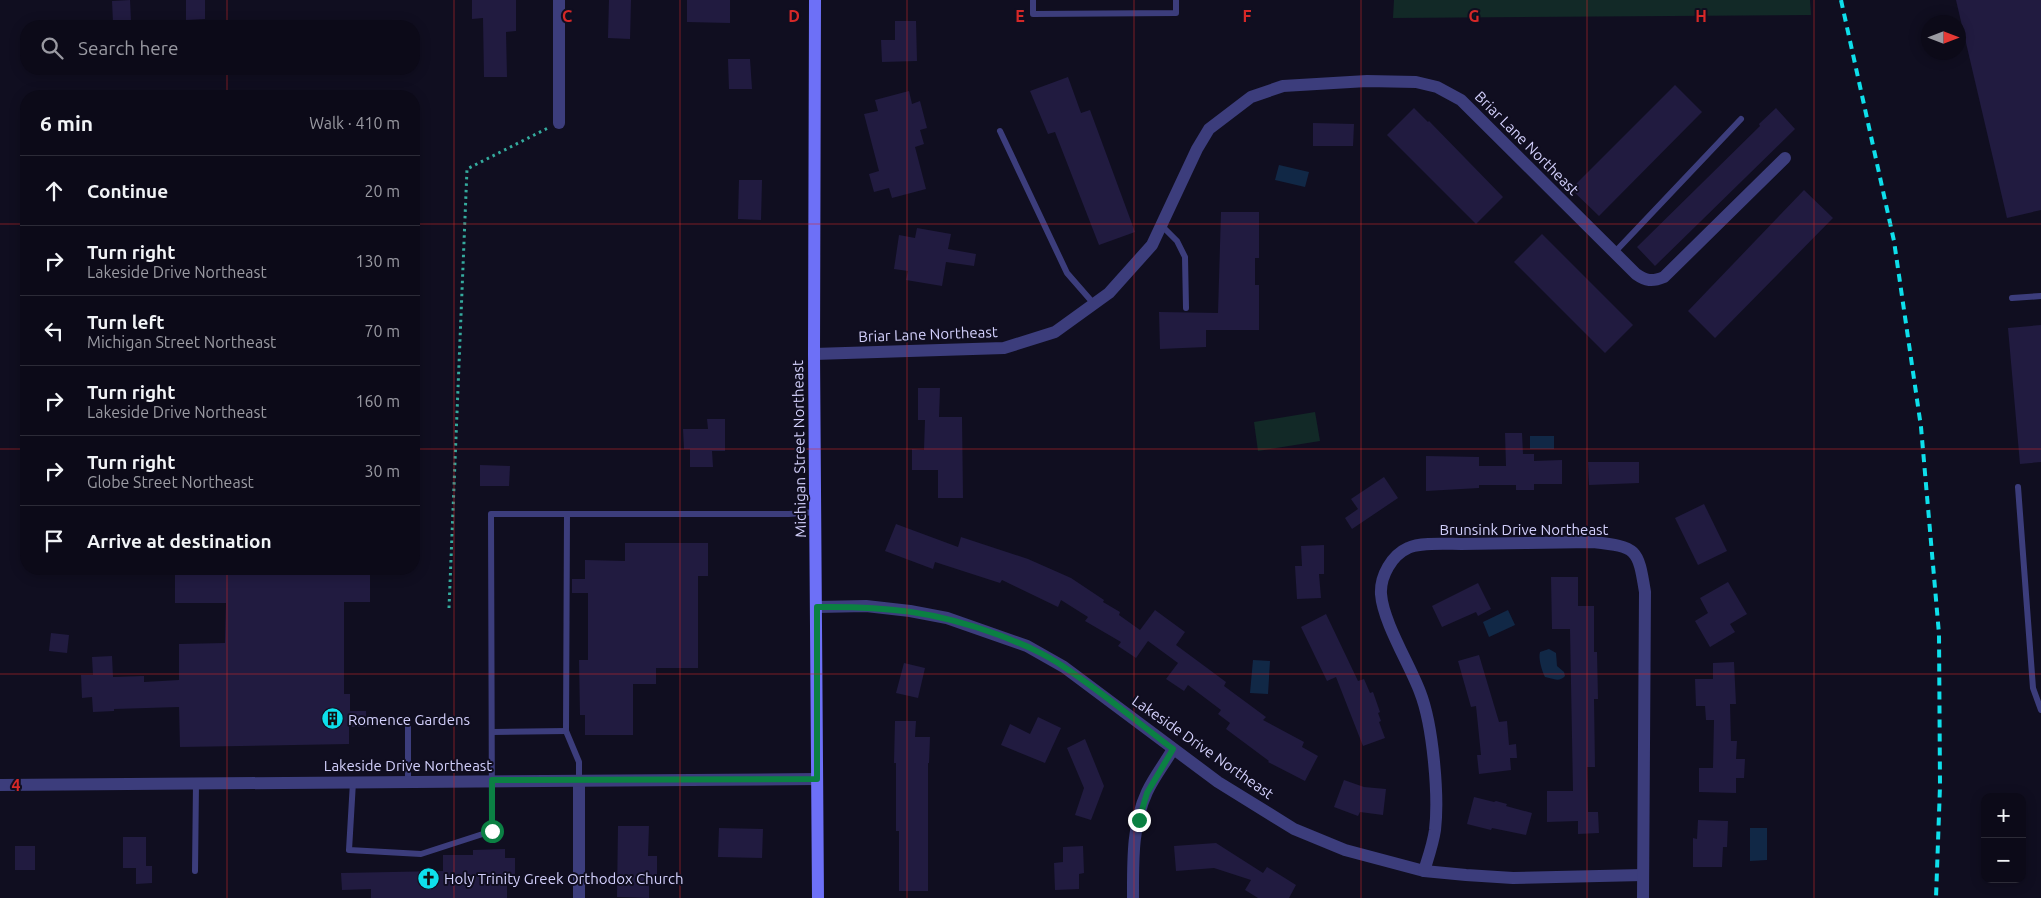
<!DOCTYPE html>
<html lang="en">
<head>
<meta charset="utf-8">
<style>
	body { margin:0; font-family:Ubuntu,sans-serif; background:#151321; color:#f1f3f6 }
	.controls { position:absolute; right:15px; bottom:15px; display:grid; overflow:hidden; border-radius:10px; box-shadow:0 2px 12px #0003 }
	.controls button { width:45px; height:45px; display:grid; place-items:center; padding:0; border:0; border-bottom:1px solid #2c2b37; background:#0c0a18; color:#f1f3f6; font:25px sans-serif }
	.compass { position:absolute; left:1921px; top:15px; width:45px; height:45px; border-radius:50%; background:#0c0a18; box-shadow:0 2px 12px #0003; rotate:90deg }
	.stop { position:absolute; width:15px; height:15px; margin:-11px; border:4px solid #0b8043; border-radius:50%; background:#fff }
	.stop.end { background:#0b8043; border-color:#fff; box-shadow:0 1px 5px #0008 }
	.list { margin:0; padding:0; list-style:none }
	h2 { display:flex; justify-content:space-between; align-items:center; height:65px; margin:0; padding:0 20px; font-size:21px }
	h2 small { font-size:16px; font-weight:400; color:#9a9aa2 }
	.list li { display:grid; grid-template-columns:32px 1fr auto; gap:15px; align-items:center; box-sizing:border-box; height:70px; padding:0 20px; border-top:1px solid #2c2b37 }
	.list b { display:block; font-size:19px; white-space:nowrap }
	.list p { margin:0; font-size:16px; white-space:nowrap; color:#9a9aa2 }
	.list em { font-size:16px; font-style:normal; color:#9a9aa2 }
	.icon { flex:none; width:28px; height:28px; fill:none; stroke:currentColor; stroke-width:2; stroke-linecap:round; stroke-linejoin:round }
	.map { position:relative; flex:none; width:2041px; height:898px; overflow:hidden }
	.search { position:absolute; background:#0c0a18; box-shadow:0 2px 12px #0003; left:20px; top:20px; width:400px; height:55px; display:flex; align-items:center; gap:12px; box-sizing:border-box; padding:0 18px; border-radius:20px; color:#9a9aa2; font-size:19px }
	.panel { position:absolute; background:#0c0a18; box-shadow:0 2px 12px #0003; left:20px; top:90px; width:400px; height:485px; border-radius:20px }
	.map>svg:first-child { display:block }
	.green { fill:#122927 }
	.water { fill:#112846 }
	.building { fill:#211b40 }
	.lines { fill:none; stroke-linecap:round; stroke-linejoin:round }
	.path { stroke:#35ab9e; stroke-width:3; stroke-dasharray:2.5 4; stroke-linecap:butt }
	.service { stroke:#3c3d7c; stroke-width:6 }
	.minor { stroke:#3c3d7c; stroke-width:12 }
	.tertiary { stroke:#3c3d7c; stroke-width:12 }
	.secondary { stroke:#6d70f7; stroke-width:12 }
	.rail { stroke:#0edfeb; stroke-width:4; stroke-dasharray:8 6; stroke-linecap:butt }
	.route { stroke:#0b8043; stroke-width:6 }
	.grid { fill:none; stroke:#d62828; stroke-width:1; stroke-opacity:0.55 }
	.labels { text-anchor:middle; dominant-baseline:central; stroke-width:4; stroke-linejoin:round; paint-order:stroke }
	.street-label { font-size:15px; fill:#d3d0fc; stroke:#100e20 }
	.poi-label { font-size:15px; fill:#d3d0fc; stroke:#100e20; text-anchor:start }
	.grid-label { font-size:16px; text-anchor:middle; font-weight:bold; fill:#d62828; stroke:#100e20; stroke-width:4; stroke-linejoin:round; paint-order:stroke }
</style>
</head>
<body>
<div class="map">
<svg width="2041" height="898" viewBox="0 0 2041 898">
	<rect width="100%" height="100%" fill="#100e20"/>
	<g class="green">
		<polygon points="1394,0 1810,0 1811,15 1393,18"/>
		<polygon points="1315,412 1320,441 1258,451 1254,422"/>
	</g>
	<g class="water">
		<polygon points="1279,165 1309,172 1305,187 1275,180"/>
		<rect x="1530" y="436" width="24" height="13"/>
		<polygon points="1508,610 1515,625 1489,637 1483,622"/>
		<path d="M1549 649 1556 653 1557 666 1564 672 1565 676C1559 683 1552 678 1545 677 1542 671 1538 658 1540 652Z"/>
		<polygon points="1253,660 1270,661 1268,694 1250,693"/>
		<polygon points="1750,828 1767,828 1767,860 1750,861"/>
	</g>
	<g class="building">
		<polygon points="130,0 131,21 113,22 112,1"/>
		<polygon points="186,0 205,0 205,19 186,20"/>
		<polygon points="472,0 516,0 516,31 506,32 507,77 484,77 483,18 472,19"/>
		<polygon points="609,0 631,0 630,39 608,38"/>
		<polygon points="687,0 730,0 730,23 687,22"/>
		<polygon points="1956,0 2041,0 2041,210 2007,218"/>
		<polygon points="895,21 916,21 917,61 882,62 881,40 895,40"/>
		<polygon points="728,59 750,59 752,89 729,89"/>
		<polygon points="1068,77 1081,113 1090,110 1135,232 1099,245 1055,132 1048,134 1030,91"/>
		<polygon points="1675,85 1702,112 1599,216 1571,189"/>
		<polygon points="909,91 912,104 920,101 927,128 920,130 924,144 915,147 926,189 892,198 889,188 874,192 869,174 879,171 864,114 878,111 875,100"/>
		<polygon points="1414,108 1428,122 1429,121 1503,197 1476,224 1387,135"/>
		<polygon points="1776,108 1795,129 1655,266 1637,247 1760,126 1759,124"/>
		<polygon points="1313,123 1354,124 1353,146 1313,146"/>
		<polygon points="739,180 762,180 761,220 738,219"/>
		<polygon points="1804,190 1833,218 1715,338 1688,311"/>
		<polygon points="1221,212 1259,212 1259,258 1255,258 1255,285 1259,285 1259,330 1206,330 1206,347 1160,349 1159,312 1218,313"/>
		<polygon points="917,228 951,234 948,249 976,254 974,266 946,262 942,286 906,280 908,271 894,269 899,235 915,238"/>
		<polygon points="1542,234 1633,325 1605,353 1514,262"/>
		<polygon points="2041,325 2041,462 2020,464 2008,328"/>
		<polygon points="918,388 940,388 939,417 962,417 963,498 938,498 938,470 912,470 912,449 924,450 925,420 918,420"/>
		<polygon points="707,419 725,419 725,451 712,451 713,467 690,467 690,449 684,449 683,429 708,429"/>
		<polygon points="1505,433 1522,433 1523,454 1534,454 1534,461 1562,460 1562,484 1534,484 1534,490 1516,490 1516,485 1479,485 1479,488 1426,491 1426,456 1479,457 1479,466 1506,466"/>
		<polygon points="1588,462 1639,462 1639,483 1589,485"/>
		<polygon points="480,465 510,466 509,486 480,486"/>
		<polygon points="1384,477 1398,498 1352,529 1345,518 1358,509 1351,499"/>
		<polygon points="1704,504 1727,551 1698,565 1675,518"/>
		<polygon points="896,524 958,547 961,537 1028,559 1071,578 1104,600 1103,602 1120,612 1119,615 1140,630 1155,610 1185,632 1176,645 1226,682 1224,686 1266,717 1263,720 1304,742 1302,747 1318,756 1305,781 1268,762 1269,761 1226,729 1230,723 1218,714 1221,710 1188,685 1184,691 1166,679 1178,663 1148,641 1136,658 1118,646 1121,642 1085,621 1088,617 1061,600 1058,607 1002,580 1000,583 935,562 933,569 885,551"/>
		<polygon points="625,543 708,543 708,576 698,576 698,668 656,668 656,684 633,684 633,735 585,735 585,715 580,715 579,660 588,660 588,593 572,593 572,579 585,579 585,560 625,561"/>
		<polygon points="1324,545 1324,574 1319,574 1321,598 1297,599 1295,566 1302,566 1301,546"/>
		<polygon points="175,569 370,569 370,602 344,602 344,694 350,694 350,711 366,711 366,727 349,727 349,744 180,747 179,707 114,709 114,711 93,712 92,697 82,698 81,675 93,675 92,657 112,656 113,677 144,676 144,682 179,680 179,644 225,643 226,603 175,603"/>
		<polygon points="1551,577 1578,577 1578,606 1594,606 1594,652 1597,652 1598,699 1594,699 1595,767 1587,767 1588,812 1598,812 1599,833 1578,834 1578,821 1547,822 1547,791 1573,791 1570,629 1552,629"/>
		<polygon points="1728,582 1747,614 1730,624 1735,632 1710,647 1695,621 1708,613 1700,598"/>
		<polygon points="1478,583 1491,609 1478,616 1476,612 1442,627 1432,606"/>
		<polygon points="1326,614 1358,681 1364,679 1370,693 1373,692 1380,712 1378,713 1381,721 1379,722 1385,738 1363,746 1336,677 1327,681 1301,627"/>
		<polygon points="51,633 69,635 67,653 49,651"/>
		<polygon points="1479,655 1499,722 1507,721 1509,745 1516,744 1517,758 1510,758 1511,770 1479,774 1477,755 1481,755 1476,706 1471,707 1458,661"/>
		<polygon points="1734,662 1736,704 1730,704 1731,741 1737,741 1736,759 1745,759 1744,778 1736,778 1736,793 1699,792 1699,768 1713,768 1714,720 1706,720 1705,706 1696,706 1695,679 1713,679 1713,663"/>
		<polygon points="904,663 925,668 918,698 896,693"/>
		<polygon points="1038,717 1061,728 1045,763 1001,745 1010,724 1030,734"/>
		<polygon points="895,721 916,721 915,737 930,737 929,763 928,763 928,891 899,891 899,831 896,831 896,763 894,763"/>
		<polygon points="1085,739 1104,786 1091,820 1075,815 1084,788 1067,748"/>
		<polygon points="1344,780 1364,787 1386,789 1383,815 1360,812 1358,816 1334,807"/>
		<polygon points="1474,797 1494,802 1496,801 1507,804 1506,806 1532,813 1526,835 1492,828 1491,830 1467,824"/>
		<polygon points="1698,820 1728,821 1727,847 1723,847 1722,867 1693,867 1693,838 1697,839"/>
		<polygon points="618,826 649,826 648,856 657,856 657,878 649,878 649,898 617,897"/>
		<polygon points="719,828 763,829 762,858 718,857"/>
		<polygon points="123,837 146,837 146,866 152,866 152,883 136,884 136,868 123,868"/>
		<polygon points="1216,843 1263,873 1267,867 1296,885 1289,898 1258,898 1245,890 1251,880 1214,868 1176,871 1174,846"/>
		<rect x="15" y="846" width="20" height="24"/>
		<polygon points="1083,846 1084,873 1079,874 1079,889 1055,890 1054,863 1063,862 1063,847"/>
		<polygon points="505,849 505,858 515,858 515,883 507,883 507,898 371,898 371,889 342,890 341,873 443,871 443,855 473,855 473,850"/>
	</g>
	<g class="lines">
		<polyline class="path" points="449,608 467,169 548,128"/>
		<g class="service">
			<polyline points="1033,0 1033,14 1176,13 1176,0"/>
			<polyline points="1000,131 1067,273 1094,304"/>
			<polyline points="1161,225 1177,241 1185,257 1186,308"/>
			<polyline points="1614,253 1741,119"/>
			<polyline points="2012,298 2041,296"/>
			<polyline points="2018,487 2033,688 2041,710"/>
			<polyline points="567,514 566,731 579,762 579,780"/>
			<polyline points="492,732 566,731"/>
			<polyline points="408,780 408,723"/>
			<polyline points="353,782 349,850 421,854 492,831 491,514 789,514 816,512"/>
			<polyline points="195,871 196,783"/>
		</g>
		<g class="minor">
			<polyline points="559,123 559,0"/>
			<path d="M814 354 1004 348 1055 332 1109 293 1152 245 1197 149 1209 129 1251 97 1283 86 1367 81 1416 82 1437 87 1461 100 1636 274C1646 281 1652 282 1664 277L1785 158"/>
			<polyline points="817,607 866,606 910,611 947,618 1027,646 1064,667 1218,782 1294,829 1345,850 1424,871 1466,875 1513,878 1643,875"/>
			<polyline points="579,780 579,898"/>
			<path d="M1424 871C1428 858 1433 844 1435 830 1439 796 1433 725 1420 692 1410 665 1383 622 1381 594 1380 576 1392 555 1408 548 1420 542 1447 544 1461 544 1505 543 1549 543 1593 542 1637 547 1638 548 1645 592L1643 898"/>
			<path d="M1133 898C1133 863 1132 824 1147 792 1154 777 1165 763 1173 749"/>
		</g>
		<polyline class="tertiary" points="0,785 817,779"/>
		<polyline class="secondary" points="815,0 814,354 818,898"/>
		<polyline class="rail" points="1841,0 1894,241 1921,427 1939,634 1940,786 1936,898"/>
	</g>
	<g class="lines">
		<path class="route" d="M492 831V780L817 779V607C885 606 934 611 999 635 1022 644 1044 653 1064 667 1102 692 1137 722 1173 749L1147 793 1139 820"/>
	</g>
	<path class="grid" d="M227 0V26M454 0V898M680 0V898M907 0V898M1134 0V898M1361 0V898M1587 0V898M1814 0V898M227 69V96M0 224H26M414 224H2041M0 449H26M414 449H2041M227 569V898M0 674H2041"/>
	<defs>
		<symbol id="building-disc" viewBox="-11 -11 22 22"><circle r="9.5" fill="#0edfeb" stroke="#100e20"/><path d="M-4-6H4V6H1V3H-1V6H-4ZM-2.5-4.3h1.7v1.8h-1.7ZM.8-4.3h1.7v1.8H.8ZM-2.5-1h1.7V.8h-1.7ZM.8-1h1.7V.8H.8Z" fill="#111"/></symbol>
		<symbol id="church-disc" viewBox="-11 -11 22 22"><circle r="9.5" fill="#0edfeb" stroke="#100e20"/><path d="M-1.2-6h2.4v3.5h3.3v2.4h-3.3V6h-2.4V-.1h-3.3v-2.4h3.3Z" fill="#111"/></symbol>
	</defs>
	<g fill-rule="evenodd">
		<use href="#building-disc" x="320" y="706" width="25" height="25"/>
		<use href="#church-disc" x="416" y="866" width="25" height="25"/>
	</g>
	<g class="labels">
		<g class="street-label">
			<text transform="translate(1527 143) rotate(45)">Briar Lane Northeast</text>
			<text transform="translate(928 334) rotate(-2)">Briar Lane Northeast</text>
			<text transform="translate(799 449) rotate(-91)">Michigan Street Northeast</text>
			<text x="1524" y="529">Brunsink Drive Northeast</text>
			<text transform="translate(1203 747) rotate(35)">Lakeside Drive Northeast</text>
			<text x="408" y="765">Lakeside Drive Northeast</text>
		</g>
		<g class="poi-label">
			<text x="348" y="719">Romence Gardens</text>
			<text x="444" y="878">Holy Trinity Greek Orthodox Church</text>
		</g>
	</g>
	<g class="grid-label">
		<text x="567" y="22">C</text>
		<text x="794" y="22">D</text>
		<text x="1020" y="22">E</text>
		<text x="1247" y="22">F</text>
		<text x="1474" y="22">G</text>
		<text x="1701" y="22">H</text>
		<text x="16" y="791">4</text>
	</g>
</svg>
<div class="controls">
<button>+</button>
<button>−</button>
</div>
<svg class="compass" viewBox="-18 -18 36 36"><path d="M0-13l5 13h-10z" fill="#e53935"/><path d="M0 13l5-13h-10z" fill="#9a9aa2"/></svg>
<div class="stop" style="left:492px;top:831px"></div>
<div class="stop end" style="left:1139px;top:820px"></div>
<div class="search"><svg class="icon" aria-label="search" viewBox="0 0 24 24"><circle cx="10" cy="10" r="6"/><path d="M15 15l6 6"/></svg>Search here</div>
<section class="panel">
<h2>6 min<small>Walk · 410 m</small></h2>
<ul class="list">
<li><svg class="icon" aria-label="ahead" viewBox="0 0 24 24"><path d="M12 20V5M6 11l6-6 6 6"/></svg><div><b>Continue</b></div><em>20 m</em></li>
<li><svg class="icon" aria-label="right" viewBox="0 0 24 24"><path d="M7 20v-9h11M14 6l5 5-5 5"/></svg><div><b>Turn right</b><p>Lakeside Drive Northeast</p></div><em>130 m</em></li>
<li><svg class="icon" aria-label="left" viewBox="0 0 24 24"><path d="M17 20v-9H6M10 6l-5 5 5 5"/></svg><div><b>Turn left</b><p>Michigan Street Northeast</p></div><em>70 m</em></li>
<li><svg class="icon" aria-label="right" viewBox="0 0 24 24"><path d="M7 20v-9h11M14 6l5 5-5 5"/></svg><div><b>Turn right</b><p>Lakeside Drive Northeast</p></div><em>160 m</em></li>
<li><svg class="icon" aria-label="right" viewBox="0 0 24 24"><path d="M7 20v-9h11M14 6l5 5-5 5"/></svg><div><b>Turn right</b><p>Globe Street Northeast</p></div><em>30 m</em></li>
<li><svg class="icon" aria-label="arrive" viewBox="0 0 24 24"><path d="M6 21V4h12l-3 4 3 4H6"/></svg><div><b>Arrive at destination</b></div></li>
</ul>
</section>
</div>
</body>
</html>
